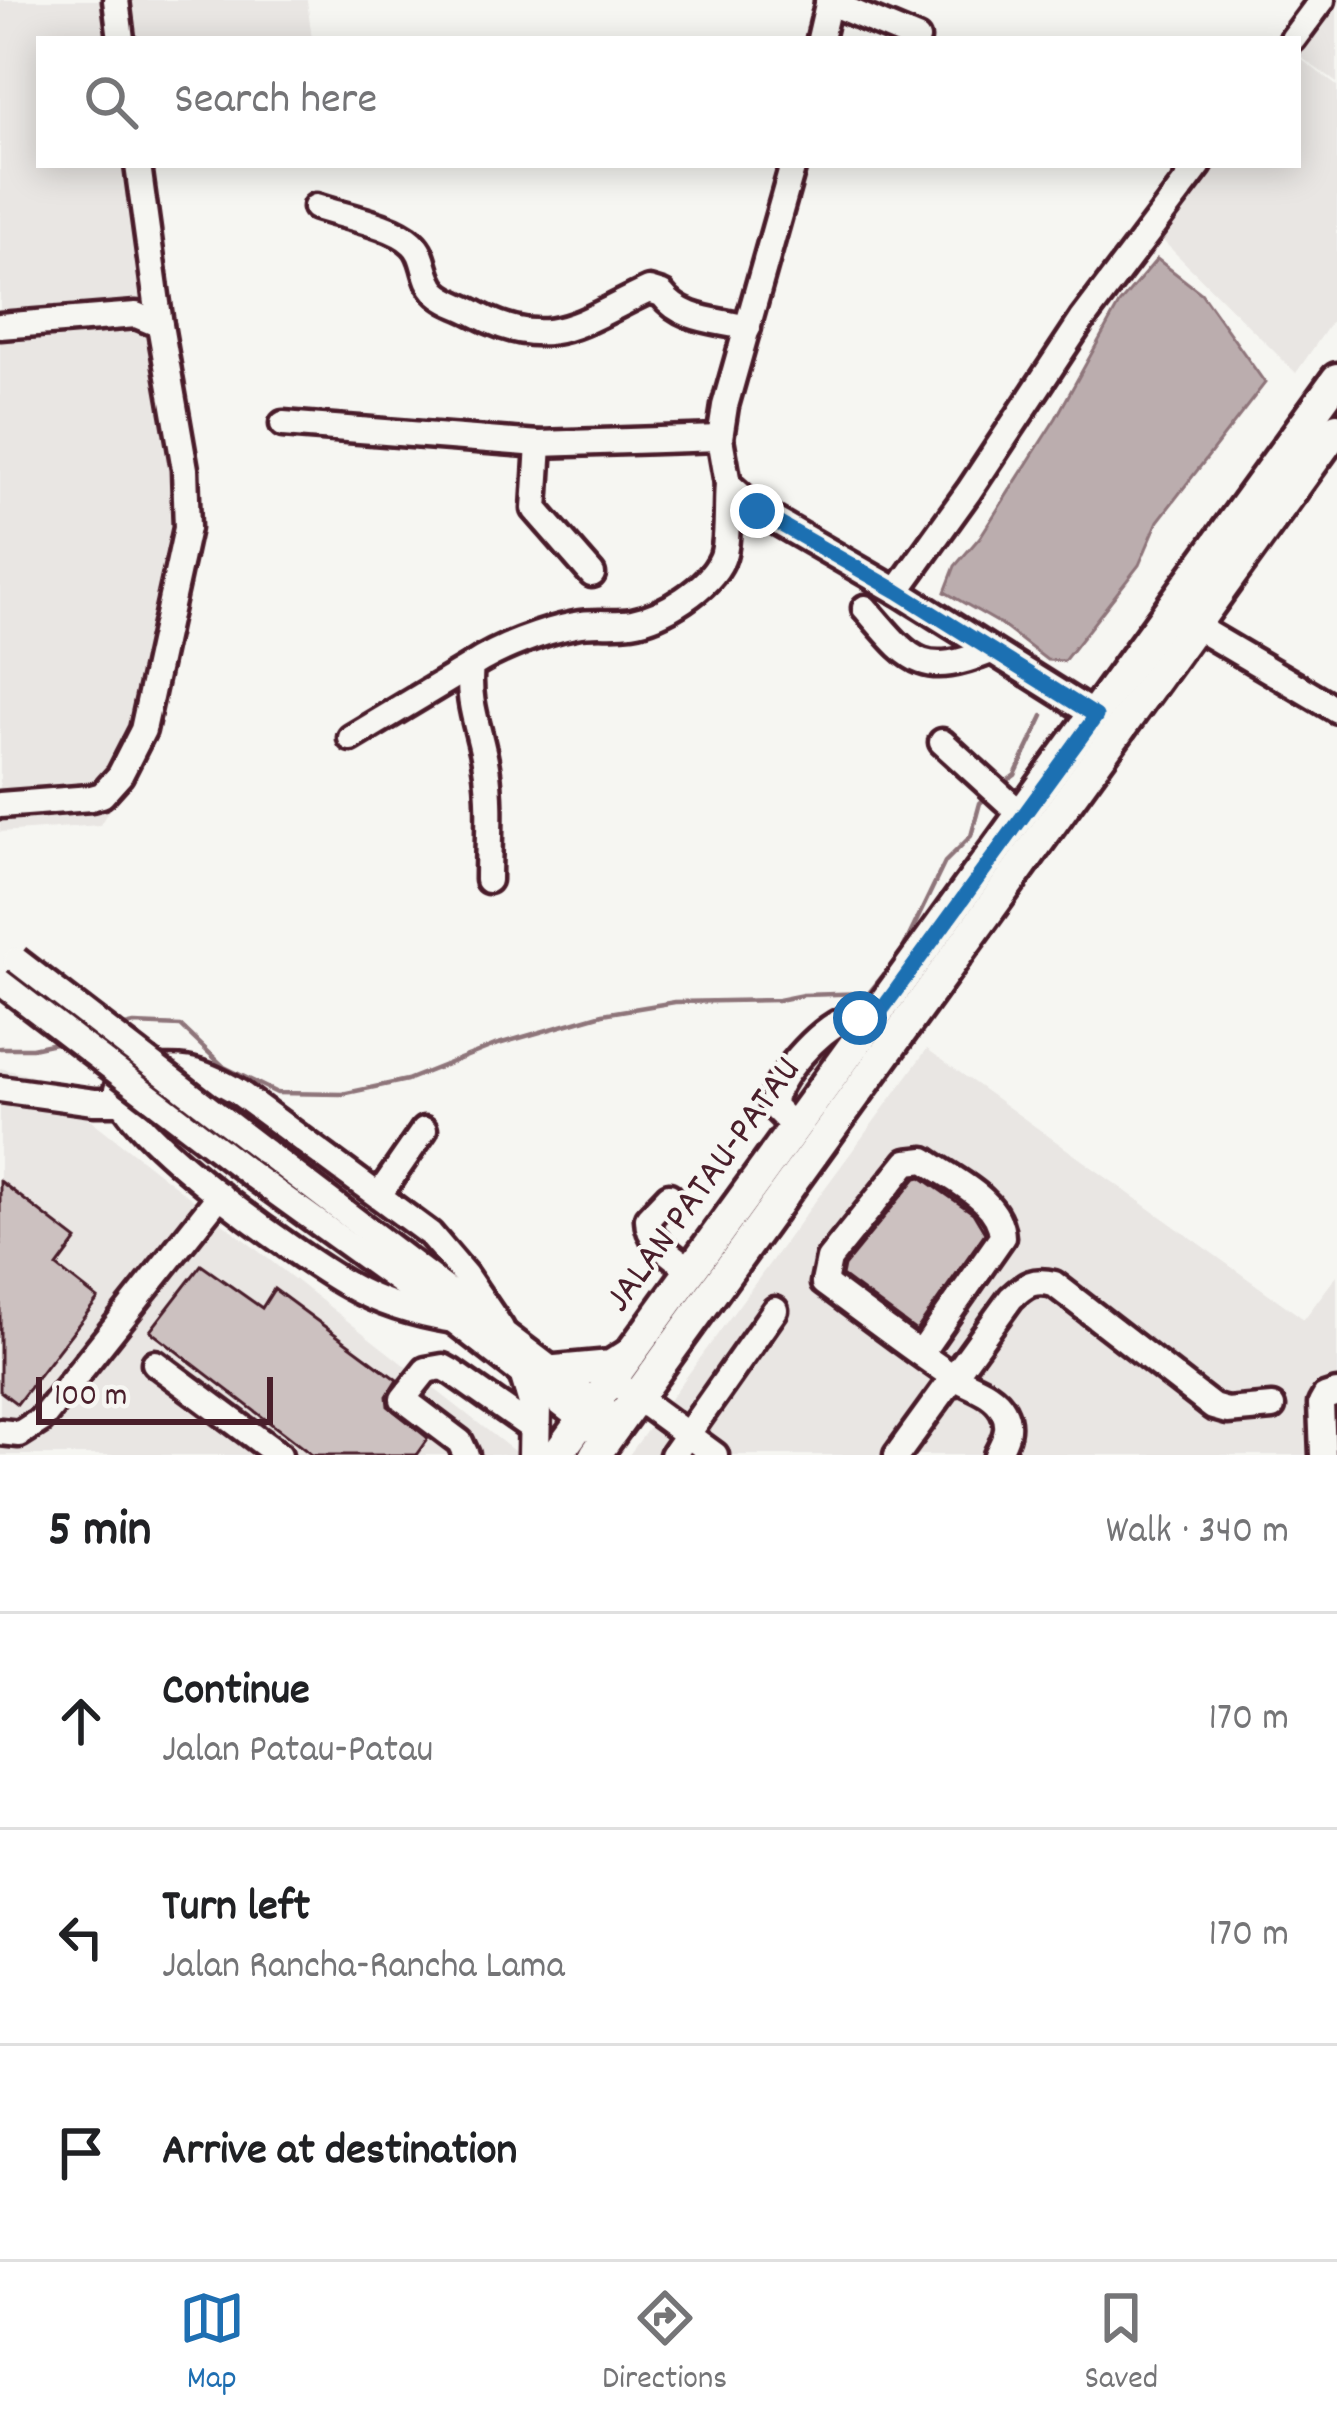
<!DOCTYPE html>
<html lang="en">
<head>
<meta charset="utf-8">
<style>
	body { margin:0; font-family:Dekko,sans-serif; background:#f2f2f2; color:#202124 }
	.scale { position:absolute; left:36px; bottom:30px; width:237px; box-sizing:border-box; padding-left:12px; border:6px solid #4a1f2b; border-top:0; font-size:33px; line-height:42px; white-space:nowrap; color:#4a1f2b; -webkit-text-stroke:9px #f6f6f2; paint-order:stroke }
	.stop { position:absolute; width:36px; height:36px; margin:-27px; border:9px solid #1f6fb2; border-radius:50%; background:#fff }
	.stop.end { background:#1f6fb2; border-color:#fff; box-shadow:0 3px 12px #0008 }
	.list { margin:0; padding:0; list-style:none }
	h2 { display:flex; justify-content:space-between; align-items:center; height:156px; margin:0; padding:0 48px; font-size:51px }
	h2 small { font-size:39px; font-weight:400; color:#757577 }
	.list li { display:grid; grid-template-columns:78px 1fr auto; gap:36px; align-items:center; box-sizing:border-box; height:216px; padding:0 48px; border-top:3px solid #e0e0e0 }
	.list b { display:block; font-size:45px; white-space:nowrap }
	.list p { margin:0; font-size:39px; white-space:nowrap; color:#757577 }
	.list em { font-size:39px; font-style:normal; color:#757577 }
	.icon { flex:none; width:66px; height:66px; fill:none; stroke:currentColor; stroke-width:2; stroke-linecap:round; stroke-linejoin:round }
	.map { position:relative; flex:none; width:1337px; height:1455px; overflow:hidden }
	.search { position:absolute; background:#fff; box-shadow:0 6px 30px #0003; left:36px; right:36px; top:36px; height:132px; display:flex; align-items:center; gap:30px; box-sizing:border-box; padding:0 42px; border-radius:0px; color:#757577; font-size:45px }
	.sheet { height:804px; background:#fff }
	nav { display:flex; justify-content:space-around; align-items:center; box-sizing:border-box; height:168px; border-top:3px solid #e0e0e0; background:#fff; font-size:33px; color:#757577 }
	nav a { display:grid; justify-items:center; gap:6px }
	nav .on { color:#1f6fb2 }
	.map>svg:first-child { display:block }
	.built { fill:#e9e6e3 }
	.water { fill:#bbadae; stroke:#8e747a; stroke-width:3 }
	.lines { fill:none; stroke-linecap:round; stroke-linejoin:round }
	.stream { stroke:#8e747a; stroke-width:4.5 }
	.building { fill:#ccc1c0; stroke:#4a1f2b; stroke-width:3 }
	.minor-casing { stroke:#4a1f2b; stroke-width:33 }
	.major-casing { stroke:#4a1f2b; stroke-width:39 }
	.minor { stroke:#f6f6f2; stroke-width:24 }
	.major { stroke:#f6f6f2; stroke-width:30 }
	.minor-bridge-casing { stroke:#4a1f2b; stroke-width:33; stroke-linecap:butt }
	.minor-bridge { stroke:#f6f6f2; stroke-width:24 }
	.route { stroke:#1f6fb2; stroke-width:15 }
	.labels { text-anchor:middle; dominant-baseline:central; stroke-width:9; stroke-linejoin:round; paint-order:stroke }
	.street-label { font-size:39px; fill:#4a1f2b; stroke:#f6f6f2 }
</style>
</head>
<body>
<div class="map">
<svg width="1337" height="1455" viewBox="0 0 1337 1455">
	<rect width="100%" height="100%" fill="#f6f6f2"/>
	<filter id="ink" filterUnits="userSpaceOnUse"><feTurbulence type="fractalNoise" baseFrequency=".00833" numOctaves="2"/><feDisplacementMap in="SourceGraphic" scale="24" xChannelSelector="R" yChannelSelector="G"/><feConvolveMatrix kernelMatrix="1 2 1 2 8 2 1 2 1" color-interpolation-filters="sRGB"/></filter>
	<g filter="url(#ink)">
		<g class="built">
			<polygon points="0,0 307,0 312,39 39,39 39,165 148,165 199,482 150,740 100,825 0,832"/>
			<polygon points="1325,0 1337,0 1337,83 1298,55 1298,39"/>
			<polygon points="1298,57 1337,86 1337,314 1296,373 1153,231 1203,165 1298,165"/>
			<polygon points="927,1049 1304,1319 1337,1275 1337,1455 629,1455"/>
			<polygon points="0,1068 36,1077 519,1455 0,1455"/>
		</g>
		<polygon class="water" points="1157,259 1201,293 1265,383 1158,521 1139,565 1064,661 1047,660 999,623 945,592 955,566 980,537 1056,418 1119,304"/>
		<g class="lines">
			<g class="stream">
				<polyline points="1000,786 1015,775 1043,716"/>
				<polyline points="117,1028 134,1024 181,1026 224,1067 277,1093 342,1094 407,1080 495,1045 603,1014 675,1002 778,1000 803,995 869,993 901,953 945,862 971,836 980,803 987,797"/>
				<polyline points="0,1048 32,1048 60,1042"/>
			</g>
		</g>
		<g class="building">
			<polygon points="921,1177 973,1213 985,1233 916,1331 842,1276 844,1266 916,1178"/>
			<polygon points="0,1181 77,1240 57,1267 98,1299 17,1404 0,1391"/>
			<polygon points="201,1265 262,1308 274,1289 397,1380 387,1396 388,1406 428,1438 416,1455 312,1455 150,1331"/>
		</g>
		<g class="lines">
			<defs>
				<g id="minor">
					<polyline points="116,0 121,39"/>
					<polyline points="828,2 917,39"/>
					<polyline points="820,39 829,0"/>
					<polyline points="1293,39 1322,0"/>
					<polyline points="138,165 160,325"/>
					<polyline points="793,165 725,406 720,438 728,484 757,510 897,591 1096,716"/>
					<path d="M316 207C342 216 393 225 412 243 427 256 422 277 436 292 445 302 464 307 476 314 551 354 581 321 649 290L662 294C682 321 717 320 748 328"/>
					<polyline points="0,326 136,315 160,325 185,469 187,528 143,730 120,775 102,795 91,798 0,805"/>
					<polyline points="283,424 539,444 720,438"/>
					<polyline points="539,444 535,509 592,574"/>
					<polyline points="897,591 969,491 1082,320 1199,165"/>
					<path d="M865 608C911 661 920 679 991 651"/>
					<polyline points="1196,627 1337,710"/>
					<polyline points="351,738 471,666"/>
					<polyline points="942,742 1023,816"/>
					<path d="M488 880C488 844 492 804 486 767 481 732 466 704 471 666 498 648 543 631 575 625 594 621 613 625 632 622 663 617 709 588 722 559 729 544 726 502 728 484"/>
					<polyline points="0,1089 94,1102 120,1102"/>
					<path d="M795 1128 773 1106C771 1082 821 1027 845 1020 855 1016 863 1019 873 1022"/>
					<polyline points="264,1151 606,1411"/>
					<polyline points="252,1175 453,1320 596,1431"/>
					<polyline points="379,1195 424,1130"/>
					<path d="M669 1196 648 1218C647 1243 674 1256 692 1271"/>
					<path d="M453 1320C416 1314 381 1304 348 1285 299 1257 131 1139 117 1090L122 1073C176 1068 190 1063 238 1092L430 1234 465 1275 501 1328"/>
					<path d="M921 1353 1002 1237C1001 1200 953 1180 925 1160L907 1162 829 1259 824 1283C865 1313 906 1345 949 1374 967 1386 992 1390 1003 1410 1012 1427 1005 1440 997 1455"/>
					<polyline points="155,1363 279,1455"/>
					<polyline points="625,1389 715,1455"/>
					<polyline points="0,1432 19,1434 41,1420 220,1195"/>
					<polyline points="466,1455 460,1442 403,1399 426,1370 443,1367 452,1372 536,1431"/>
					<polyline points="673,1455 775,1310"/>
					<path d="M897 1455 1011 1298C1026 1284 1034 1279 1054 1284L1213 1407 1227 1411 1272 1407"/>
					<polyline points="1323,1455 1321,1404 1325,1397 1337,1393"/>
				</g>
				<g id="major">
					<polyline points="556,1371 611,1366 630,1354"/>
					<polyline points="526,1376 535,1406 534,1455"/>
					<polyline points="557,1455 1337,379"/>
					<polyline points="595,1455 1337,428"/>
				</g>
			</defs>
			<use href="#minor" class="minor-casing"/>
			<use href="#major" class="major-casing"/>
			<use href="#minor" class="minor"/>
			<use href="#major" class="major"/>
			<defs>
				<g id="minor-bridge">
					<polyline points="16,960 264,1151"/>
					<polyline points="0,982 252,1175"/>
				</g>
			</defs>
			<use href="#minor-bridge" class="minor-bridge-casing"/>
			<use href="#minor-bridge" class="minor-bridge"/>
		</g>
	</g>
	<g class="lines" filter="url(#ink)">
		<polyline class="route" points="757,511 897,591 1096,716 873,1022 860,1018"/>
	</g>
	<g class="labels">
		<g class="street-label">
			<text transform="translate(705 1186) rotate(-54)">JALAN PATAU-PATAU</text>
		</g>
	</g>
</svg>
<div class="scale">100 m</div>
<div class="stop" style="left:860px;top:1018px"></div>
<div class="stop end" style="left:757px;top:511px"></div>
<div class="search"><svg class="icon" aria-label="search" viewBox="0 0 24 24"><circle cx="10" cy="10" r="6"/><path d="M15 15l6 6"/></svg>Search here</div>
</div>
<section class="sheet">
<h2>5 min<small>Walk · 340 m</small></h2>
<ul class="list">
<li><svg class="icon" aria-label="ahead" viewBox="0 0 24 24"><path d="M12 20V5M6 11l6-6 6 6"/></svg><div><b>Continue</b><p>Jalan Patau-Patau</p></div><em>170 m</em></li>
<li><svg class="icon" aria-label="left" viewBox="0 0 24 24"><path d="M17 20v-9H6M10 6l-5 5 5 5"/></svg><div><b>Turn left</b><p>Jalan Rancha-Rancha Lama</p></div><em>170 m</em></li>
<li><svg class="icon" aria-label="arrive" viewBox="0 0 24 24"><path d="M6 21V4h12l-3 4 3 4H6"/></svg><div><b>Arrive at destination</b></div></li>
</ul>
</section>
<nav>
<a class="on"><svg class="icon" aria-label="map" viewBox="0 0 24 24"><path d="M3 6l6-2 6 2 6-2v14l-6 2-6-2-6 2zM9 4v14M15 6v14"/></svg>Map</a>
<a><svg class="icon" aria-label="directions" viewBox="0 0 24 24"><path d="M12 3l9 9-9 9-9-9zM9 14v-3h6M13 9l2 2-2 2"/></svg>Directions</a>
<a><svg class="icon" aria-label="saved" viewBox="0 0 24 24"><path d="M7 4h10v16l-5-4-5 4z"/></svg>Saved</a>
</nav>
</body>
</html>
